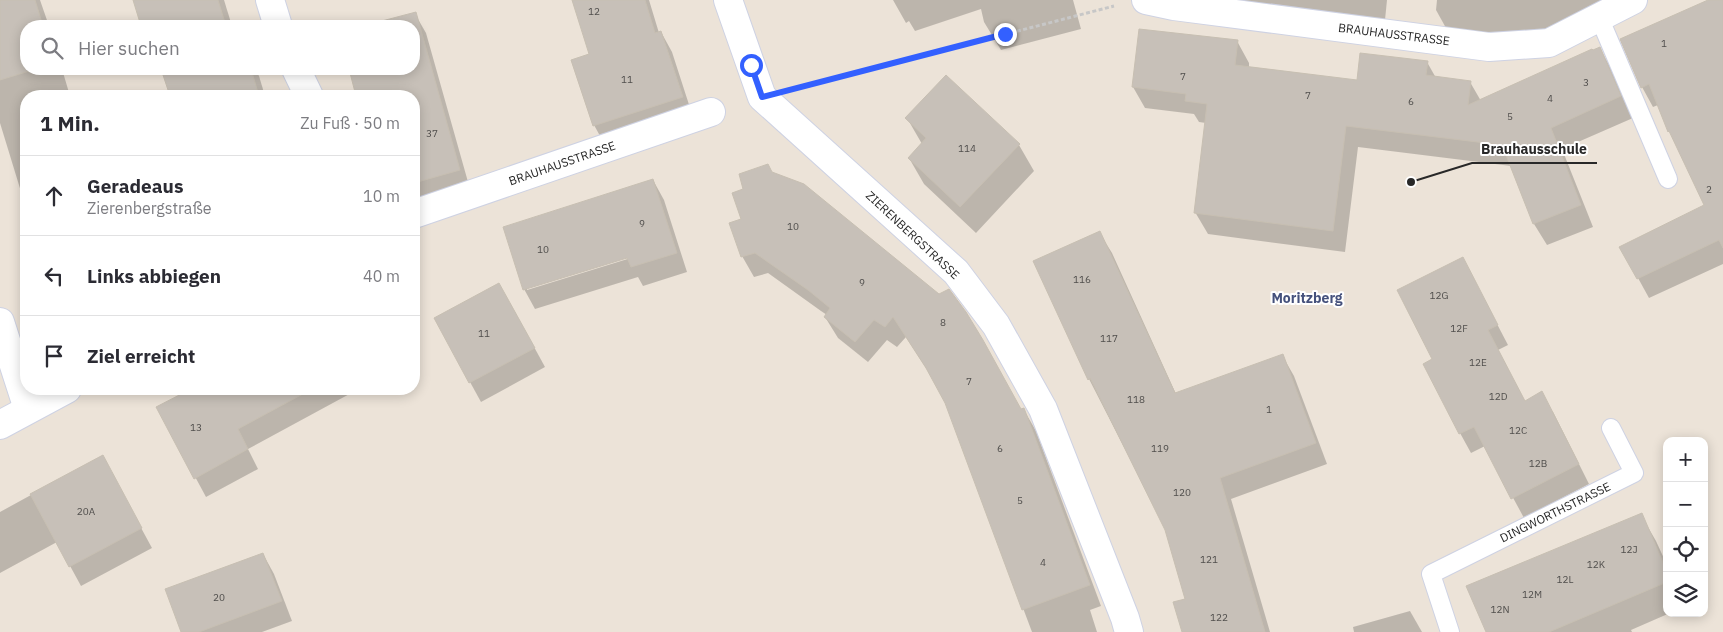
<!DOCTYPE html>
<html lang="de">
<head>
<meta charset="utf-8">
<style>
	body { margin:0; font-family:"IBM Plex Sans",sans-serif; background:#f7f7f7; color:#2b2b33 }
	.controls { position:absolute; right:15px; bottom:15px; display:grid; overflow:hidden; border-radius:10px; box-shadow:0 2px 12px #0003 }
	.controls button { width:45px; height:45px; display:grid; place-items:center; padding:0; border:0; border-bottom:1px solid #e1e1e2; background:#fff; color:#2b2b33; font:25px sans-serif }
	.stop { position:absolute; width:15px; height:15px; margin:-11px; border:4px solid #3360ff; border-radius:50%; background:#fff }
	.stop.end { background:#3360ff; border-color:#fff; box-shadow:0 1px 5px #0008 }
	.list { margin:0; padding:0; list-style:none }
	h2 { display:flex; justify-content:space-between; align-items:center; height:65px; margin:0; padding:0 20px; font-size:21px }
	h2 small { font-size:16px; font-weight:400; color:#7c7c81 }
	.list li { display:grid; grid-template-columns:32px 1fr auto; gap:15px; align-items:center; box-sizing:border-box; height:80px; padding:0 20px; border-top:1px solid #e1e1e2 }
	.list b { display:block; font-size:19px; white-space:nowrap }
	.list p { margin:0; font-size:16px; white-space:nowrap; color:#7c7c81 }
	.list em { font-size:16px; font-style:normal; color:#7c7c81 }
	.icon { flex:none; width:28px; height:28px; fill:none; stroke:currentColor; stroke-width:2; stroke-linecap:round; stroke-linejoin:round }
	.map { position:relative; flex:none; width:1723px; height:632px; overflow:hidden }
	.search { position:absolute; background:#fff; box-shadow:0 2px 12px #0003; left:20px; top:20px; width:400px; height:55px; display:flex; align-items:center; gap:12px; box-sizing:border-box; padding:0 18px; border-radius:20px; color:#7c7c81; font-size:19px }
	.panel { position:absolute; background:#fff; box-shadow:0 2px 12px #0003; left:20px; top:90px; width:400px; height:305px; border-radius:20px }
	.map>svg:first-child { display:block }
	.shadow { fill:#0003; fill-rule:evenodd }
	.building { fill:#c7c0b8; stroke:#c7bfb2 }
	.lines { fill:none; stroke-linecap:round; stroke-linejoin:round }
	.service-casing { stroke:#ced2e3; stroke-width:20 }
	.minor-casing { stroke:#ced2e3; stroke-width:30 }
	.path { stroke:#c7c7c7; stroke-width:3; stroke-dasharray:4 2.5; stroke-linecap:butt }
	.service { stroke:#fff; stroke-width:18 }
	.minor { stroke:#fff; stroke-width:28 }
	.route { stroke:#3360ff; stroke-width:6 }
	.labels { text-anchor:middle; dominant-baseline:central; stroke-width:4; stroke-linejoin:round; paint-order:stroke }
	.number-label { font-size:10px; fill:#504e4c }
	.street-label { font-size:12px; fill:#282828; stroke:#fff }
	.neighbourhood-label { font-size:14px; font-weight:bold; fill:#45517c; stroke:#fff }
	.leader { fill:none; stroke:#282828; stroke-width:2 }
	.callout-dot { fill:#282828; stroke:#fff; stroke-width:2 }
	.callout-label { font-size:14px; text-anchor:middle; font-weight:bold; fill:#282828; stroke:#fff; stroke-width:4; stroke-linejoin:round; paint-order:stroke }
</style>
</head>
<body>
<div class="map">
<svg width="1723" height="632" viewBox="0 0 1723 632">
	<rect width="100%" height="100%" fill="#ece3d8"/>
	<g class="shadow">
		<polygon points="0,0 40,0 49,26 26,26 26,69 62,69 70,96 26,96 26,208 0,123"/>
		<polygon points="135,0 224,0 232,26 143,26"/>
		<polygon points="573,0 649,0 659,33 661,32 672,52 693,117 605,145 594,125 590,55"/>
		<polygon points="893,0 1073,0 1081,29 1001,50 984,22 981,9 915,31 909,21 906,23"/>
		<polygon points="1237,0 1387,0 1385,20 1238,2"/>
		<polygon points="1437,0 1604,0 1520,45 1451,37 1436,10"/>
		<polygon points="1711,0 1718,0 1723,8 1723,264 1649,298 1638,278 1705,206 1658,105 1653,107 1642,87"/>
		<polygon points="415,14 426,33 470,189 414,205 414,96 358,96 350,69 414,69 414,26 368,26"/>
		<polygon points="1237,41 1249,63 1249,67 1358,81 1427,62 1436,78 1470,82 1481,101 1600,49 1612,70 1633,118 1562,149 1593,227 1547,245 1534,224 1511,166 1358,147 1345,252 1208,234 1195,212 1206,123 1199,122 1194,114 1145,108 1133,87"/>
		<polygon points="163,69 255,69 259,76 265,96 171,96"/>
		<polygon points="907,118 1019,145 1034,171 976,233 924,184 909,158 922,144"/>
		<polygon points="771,173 1021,411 1024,410 1036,431 1101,606 1090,610 1097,632 1032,632 946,403 934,380 906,337 897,347 887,340 868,362 838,338 825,317 827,315 821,311 768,273 754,277 742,256 745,190"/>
		<path d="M653 180 664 200 687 272 643 286 638 277 535 309 524 289ZM633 254 634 257 527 290V287Z"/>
		<polygon points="1099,232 1112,253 1176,394 1282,355 1294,376 1327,464 1231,499 1270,632 1183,632 1186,600 1166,529 1089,379 1035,261"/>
		<polygon points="1473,278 1508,345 1498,350 1525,402 1553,412 1589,484 1524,518 1485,446 1471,453 1460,433 1434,359"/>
		<polygon points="510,303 545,367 481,402 470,382"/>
		<polygon points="193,389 353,389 355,391 248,449 258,469 206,497 158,408"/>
		<polygon points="102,456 152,548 81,586 57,542 0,573 0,512"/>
		<polygon points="1641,515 1656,541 1667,565 1667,613 1670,613 1631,630 1632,632 1487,632"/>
		<polygon points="263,554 274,574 292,621 262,632 182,632"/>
		<polygon points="1410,611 1422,632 1354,632 1353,627"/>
	</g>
	<g class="building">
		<polygon points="0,0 35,0 43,26 26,26 26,69 36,69 0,80"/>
		<polygon points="133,0 218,0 226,26 141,26"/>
		<polygon points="572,0 645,0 655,33 661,31 683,97 593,126 571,60 589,54"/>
		<polygon points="1708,0 1723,0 1723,248 1719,240 1637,279 1619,247 1704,205 1669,131 1668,132 1649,84 1641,88 1620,39"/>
		<polygon points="416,12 460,170 414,183 414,96 356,96 349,69 414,69 414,26 363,26"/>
		<polygon points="1139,29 1238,40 1235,65 1357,80 1360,53 1428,61 1426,75 1471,81 1468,105 1592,49 1593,50 1600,47 1621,96 1551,128 1581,205 1533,224 1502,145 1346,126 1333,231 1194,213 1207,104 1185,101 1186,94 1132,87"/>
		<polygon points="161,69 251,69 259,96 170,96"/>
		<polygon points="946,75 1020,144 960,207 908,158 926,138 905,118"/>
		<polygon points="768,164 772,172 804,184 939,294 949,289 966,312 983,340 1021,409 1024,408 1090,585 1022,610 945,403 926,368 893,317 885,327 874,320 855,342 824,317 830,308 808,290 755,253 741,257 729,223 741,219 732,193 743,189 739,174"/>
		<polygon points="653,179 677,253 631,267 627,258 523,290 503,227"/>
		<polygon points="1100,231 1175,393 1283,354 1316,443 1220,478 1265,632 1182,632 1173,602 1185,599 1165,530 1090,378 1088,380 1033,261"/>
		<polygon points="1463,257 1498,325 1488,330 1525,401 1542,391 1579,464 1511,499 1474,427 1459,434 1423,364 1432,359 1397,290"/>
		<polygon points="499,283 535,348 469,383 434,318"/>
		<polygon points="191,389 312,389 238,429 248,449 194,479 156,407"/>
		<polygon points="103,455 142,528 69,567 30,494"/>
		<polygon points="1642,513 1667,572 1667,582 1549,632 1486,632 1466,586"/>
		<polygon points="263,553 282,601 199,632 181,632 165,589"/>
	</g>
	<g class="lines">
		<defs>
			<g id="service">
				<polyline points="1599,17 1668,179"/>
				<polyline points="1450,632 1431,574 1634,473 1611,428"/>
			</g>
			<g id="minor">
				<polyline points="270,0 278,26"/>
				<polyline points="728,0 762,97 956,272 996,325 1043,409 1125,618 1129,632"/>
				<polyline points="1146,0 1174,6 1489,47 1549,43 1633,0"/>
				<polyline points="296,69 309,96"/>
				<polyline points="414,214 711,112"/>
				<polyline points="0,322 28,409"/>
				<polyline points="0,425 67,389"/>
			</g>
		</defs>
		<use href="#service" class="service-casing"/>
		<use href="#minor" class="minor-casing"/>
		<polyline class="path" points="803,87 1114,6"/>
		<use href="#service" class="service"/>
		<use href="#minor" class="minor"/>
	</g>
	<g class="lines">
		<polyline class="route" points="751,65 762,97 1005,34"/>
	</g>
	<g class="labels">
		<g class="number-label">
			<text x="594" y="11">12</text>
			<text x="1664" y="43">1</text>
			<text x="1183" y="76">7</text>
			<text x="627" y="79">11</text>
			<text x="1586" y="82">3</text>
			<text x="1308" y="95">7</text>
			<text x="1550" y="98">4</text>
			<text x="1411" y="101">6</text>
			<text x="1510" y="116">5</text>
			<text x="432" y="133">37</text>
			<text x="967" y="148">114</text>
			<text x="1709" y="189">2</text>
			<text x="642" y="223">9</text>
			<text x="793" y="226">10</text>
			<text x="543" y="249">10</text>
			<text x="1082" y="279">116</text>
			<text x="862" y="282">9</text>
			<text x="1439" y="295">12G</text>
			<text x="943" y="322">8</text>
			<text x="1459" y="328">12F</text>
			<text x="484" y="333">11</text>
			<text x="1109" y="338">117</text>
			<text x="1478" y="362">12E</text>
			<text x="969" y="381">7</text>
			<text x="1498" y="396">12D</text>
			<text x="1136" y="399">118</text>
			<text x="1269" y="409">1</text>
			<text x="196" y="427">13</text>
			<text x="1518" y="430">12C</text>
			<text x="1000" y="448">6</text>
			<text x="1160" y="448">119</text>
			<text x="1538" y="463">12B</text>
			<text x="1182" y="492">120</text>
			<text x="1020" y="500">5</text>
			<text x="86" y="511">20A</text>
			<text x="1629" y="549">12J</text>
			<text x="1209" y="559">121</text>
			<text x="1043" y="562">4</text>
			<text x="1596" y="564">12K</text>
			<text x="1565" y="579">12L</text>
			<text x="1532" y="594">12M</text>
			<text x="219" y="597">20</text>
			<text x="1500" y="609">12N</text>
			<text x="1219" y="617">122</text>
		</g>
		<g class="street-label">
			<text transform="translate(1394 34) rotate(7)">BRAUHAUSSTRASSE</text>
			<text transform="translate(562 163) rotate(-19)">BRAUHAUSSTRASSE</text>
			<text transform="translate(913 235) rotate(43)">ZIERENBERGSTRASSE</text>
			<text transform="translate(1555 512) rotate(-26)">DINGWORTHSTRASSE</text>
		</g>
		<g class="neighbourhood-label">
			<text x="1307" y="298">Moritzberg</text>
		</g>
	</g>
	<path class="leader" d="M1411 182L1472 163H1597"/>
	<circle class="callout-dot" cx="1411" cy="182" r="5"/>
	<g class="callout-label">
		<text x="1534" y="154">Brauhausschule</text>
	</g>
</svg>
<div class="controls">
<button>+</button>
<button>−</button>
<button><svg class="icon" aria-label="locate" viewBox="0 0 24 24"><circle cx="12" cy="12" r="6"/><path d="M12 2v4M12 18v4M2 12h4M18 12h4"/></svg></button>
<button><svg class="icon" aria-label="layers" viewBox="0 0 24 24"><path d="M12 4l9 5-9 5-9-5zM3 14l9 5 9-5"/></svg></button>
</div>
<div class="stop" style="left:751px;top:65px"></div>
<div class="stop end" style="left:1005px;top:34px"></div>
<div class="search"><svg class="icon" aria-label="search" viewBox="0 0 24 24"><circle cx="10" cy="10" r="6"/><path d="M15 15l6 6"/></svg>Hier suchen</div>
<section class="panel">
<h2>1 Min.<small>Zu Fuß · 50 m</small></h2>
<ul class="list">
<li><svg class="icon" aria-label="ahead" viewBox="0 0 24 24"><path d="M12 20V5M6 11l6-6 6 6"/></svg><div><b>Geradeaus</b><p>Zierenbergstraße</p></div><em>10 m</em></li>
<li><svg class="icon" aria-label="left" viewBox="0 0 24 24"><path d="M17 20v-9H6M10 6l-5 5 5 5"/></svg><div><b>Links abbiegen</b></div><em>40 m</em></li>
<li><svg class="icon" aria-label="arrive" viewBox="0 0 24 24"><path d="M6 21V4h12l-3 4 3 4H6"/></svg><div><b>Ziel erreicht</b></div></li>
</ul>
</section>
</div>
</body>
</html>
